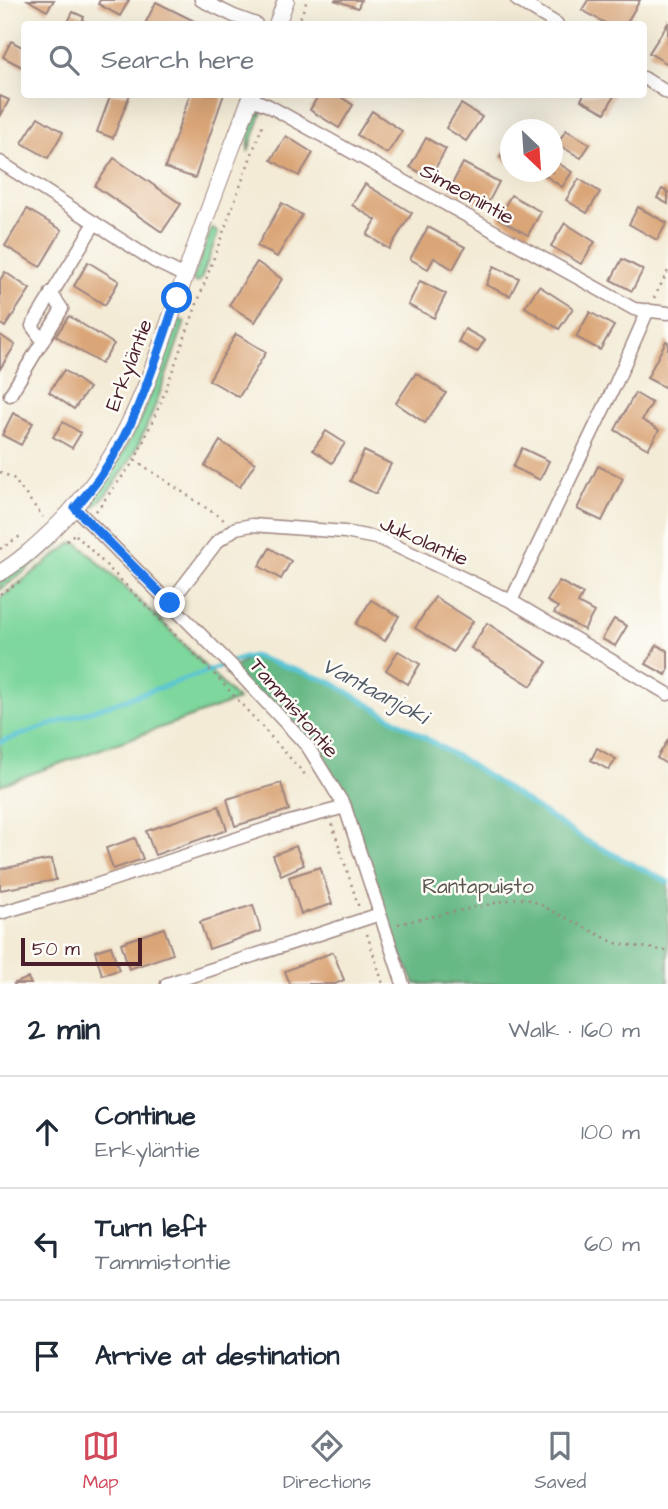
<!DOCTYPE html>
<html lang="en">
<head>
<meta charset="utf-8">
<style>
	body { margin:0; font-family:"Architects Daughter",sans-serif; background:#f6f6f7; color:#1f2937 }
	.compass { position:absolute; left:500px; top:119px; width:63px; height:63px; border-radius:50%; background:#fff; box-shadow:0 7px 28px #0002; rotate:155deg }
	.scale { position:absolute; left:21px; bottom:18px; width:121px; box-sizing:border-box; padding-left:7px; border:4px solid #4a1f2b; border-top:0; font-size:19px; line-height:24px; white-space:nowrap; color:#4a1f2b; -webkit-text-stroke:5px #fdfcf7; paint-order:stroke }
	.stop { position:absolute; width:21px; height:21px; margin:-16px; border:5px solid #1a73e8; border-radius:50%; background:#fff }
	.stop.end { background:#1a73e8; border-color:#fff; box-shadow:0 2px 7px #0008 }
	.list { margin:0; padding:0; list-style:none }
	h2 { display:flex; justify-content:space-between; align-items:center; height:91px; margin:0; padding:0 28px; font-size:30px }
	h2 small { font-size:23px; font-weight:400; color:#747a83 }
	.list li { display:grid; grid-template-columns:46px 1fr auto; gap:21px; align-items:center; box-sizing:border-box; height:112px; padding:0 28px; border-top:2px solid #e0e1e3 }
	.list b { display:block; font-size:26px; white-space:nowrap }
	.list p { margin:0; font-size:23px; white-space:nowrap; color:#747a83 }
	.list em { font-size:23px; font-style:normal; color:#747a83 }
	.icon { flex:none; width:38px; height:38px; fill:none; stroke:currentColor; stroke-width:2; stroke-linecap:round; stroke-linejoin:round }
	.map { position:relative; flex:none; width:668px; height:984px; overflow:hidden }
	.search { position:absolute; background:#fff; box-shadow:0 7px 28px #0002; left:21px; right:21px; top:21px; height:77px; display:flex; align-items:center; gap:18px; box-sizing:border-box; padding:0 24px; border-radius:7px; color:#747a83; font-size:26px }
	.sheet { height:427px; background:#fff }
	nav { display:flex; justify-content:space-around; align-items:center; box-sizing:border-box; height:98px; border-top:2px solid #e0e1e3; background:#fff; font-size:19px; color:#747a83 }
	nav a { display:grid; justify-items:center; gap:4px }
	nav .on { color:#d1495b }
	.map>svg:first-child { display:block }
	.green { fill:#7ed79c; stroke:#647b64; stroke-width:2 }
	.forest { fill:#66b884; stroke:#586c58; stroke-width:2 }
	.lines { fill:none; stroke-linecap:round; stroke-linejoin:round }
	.stream { stroke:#5ac4d5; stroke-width:5 }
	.building { fill:#daa577 }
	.minor-casing { stroke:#9e8580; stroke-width:15 }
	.tertiary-casing { stroke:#9e8580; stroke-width:18 }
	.path { stroke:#9e8580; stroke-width:2.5; stroke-dasharray:2 5; stroke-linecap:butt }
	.minor { stroke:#fff; stroke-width:12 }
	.tertiary { stroke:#fff; stroke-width:16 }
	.route { stroke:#1a73e8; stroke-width:9 }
	.labels { text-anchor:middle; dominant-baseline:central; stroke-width:5; stroke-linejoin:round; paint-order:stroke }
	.street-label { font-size:21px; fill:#4a1f2b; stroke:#fdfcf7 }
	.park-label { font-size:21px; fill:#5a564d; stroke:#fdfcf7 }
	.water-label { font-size:23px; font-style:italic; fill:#505966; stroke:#fdfcf7 }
</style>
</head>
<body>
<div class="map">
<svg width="668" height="984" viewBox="0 0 668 984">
	<rect width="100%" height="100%" fill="#fdfcf7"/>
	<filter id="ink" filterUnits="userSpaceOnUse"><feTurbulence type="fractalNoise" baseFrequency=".0143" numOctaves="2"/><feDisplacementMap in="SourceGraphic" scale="14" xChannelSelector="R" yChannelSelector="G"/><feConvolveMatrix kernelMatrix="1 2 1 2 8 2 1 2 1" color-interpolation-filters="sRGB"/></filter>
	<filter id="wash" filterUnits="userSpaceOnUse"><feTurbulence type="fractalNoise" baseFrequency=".00686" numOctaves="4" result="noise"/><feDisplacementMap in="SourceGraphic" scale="28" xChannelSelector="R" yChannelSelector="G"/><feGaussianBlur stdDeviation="1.57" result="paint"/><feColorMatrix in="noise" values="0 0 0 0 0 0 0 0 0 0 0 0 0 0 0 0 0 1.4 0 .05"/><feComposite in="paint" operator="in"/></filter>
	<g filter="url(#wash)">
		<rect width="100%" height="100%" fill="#f3ebd6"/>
		<g class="green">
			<polygon points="262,112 248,152 249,131 255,115"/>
			<polygon points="212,228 218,233 200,281 196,283 193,280"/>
			<path d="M179 320 184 321V324C161 387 143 460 94 507L93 496 118 462 143 415Z"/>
			<polygon points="57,538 60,545 0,590 0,582"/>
			<polygon points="72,543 79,544 163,623 238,700 0,785 0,598"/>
		</g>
		<polygon class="forest" points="253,656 329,681 466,762 585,840 668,882 668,984 415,984 390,931 346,796 279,714 225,673"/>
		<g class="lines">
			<polyline class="stream" points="0,742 200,674 240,659 253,656 329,681 466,762 585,840 668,882"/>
		</g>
		<g id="blocks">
			<g class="building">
				<polygon points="28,0 54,0 47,11"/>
				<polygon points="100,0 129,0 120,16 98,4"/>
				<polygon points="334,0 361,0 358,8"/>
				<polygon points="588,0 640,0 626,24 607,24 582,10"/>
				<polygon points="156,2 200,24 145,24"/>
				<polygon points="73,12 84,17 81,24 67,24"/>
				<polygon points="668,23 668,64 649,53"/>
				<polygon points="11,41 24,48 24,68 3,57"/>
				<polygon points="111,94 130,94 113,138 97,132"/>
				<polygon points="190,94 224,94 195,178 165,168"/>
				<polygon points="319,94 336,94 353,105 339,128 310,110"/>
				<polygon points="584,94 615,94 605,113 581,100"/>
				<polygon points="0,96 9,100 0,117"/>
				<polygon points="461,104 482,117 466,141 446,128"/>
				<polygon points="372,111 402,131 387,154 357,135"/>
				<polygon points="38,117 63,132 48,158 22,143"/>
				<polygon points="566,130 590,144 581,158 557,144"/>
				<polygon points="286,136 313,153 299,176 271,160"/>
				<polygon points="426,138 446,149 430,178 410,167"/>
				<polygon points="510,141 510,164 500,157"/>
				<polygon points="114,158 181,204 162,232 95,186"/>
				<polygon points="552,159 572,172 562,187 540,172 552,172"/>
				<polygon points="463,163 499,182 486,207 450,188"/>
				<polygon points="579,179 600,192 587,213 566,200"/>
				<polygon points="365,184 412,213 389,249 367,235 376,220 352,205"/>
				<polygon points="662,189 668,192 668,204 657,198"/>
				<polygon points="511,195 541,212 528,235 498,218"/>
				<polygon points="282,203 302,215 277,257 257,246"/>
				<polygon points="638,207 667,223 657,240 629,224"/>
				<polygon points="27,209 62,230 40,267 5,246"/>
				<polygon points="565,223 595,242 581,264 551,246"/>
				<polygon points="428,227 465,247 453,269 434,258 428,269 410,259"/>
				<polygon points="622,259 643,270 632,291 611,280"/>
				<polygon points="88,262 119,281 105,305 74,286"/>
				<polygon points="257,262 282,279 255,322 229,305"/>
				<polygon points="494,266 519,278 510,296 486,285"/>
				<polygon points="5,272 30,289 5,327 0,323 0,280"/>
				<polygon points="420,281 446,294 434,318 408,305"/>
				<polygon points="539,286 573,308 559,329 525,307"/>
				<polygon points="590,312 614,326 600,350 576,337"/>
				<polygon points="69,316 114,344 101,364 56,336"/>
				<polygon points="465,329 485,340 477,352 458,342"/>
				<polygon points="236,334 266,352 239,397 209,380"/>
				<polygon points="0,335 15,345 0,369"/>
				<polygon points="666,341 668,342 668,389 647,378"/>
				<polygon points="64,370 89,388 74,409 49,392"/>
				<polygon points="416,373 446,393 425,423 396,403"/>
				<polygon points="635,393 652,403 642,420 659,430 648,449 615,430"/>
				<polygon points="13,413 33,423 21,445 2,435"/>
				<polygon points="63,422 81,433 72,448 53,437"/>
				<polygon points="326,431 345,443 332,463 313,450"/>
				<polygon points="220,441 255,463 240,487 205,466"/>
				<polygon points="522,448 549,461 540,480 513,467"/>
				<polygon points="364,451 391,464 376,494 350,481"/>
				<polygon points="598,466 623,478 602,521 577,509"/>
				<polygon points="270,548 291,561 281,579 259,566"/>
				<polygon points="559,581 583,594 578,603 594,612 584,630 554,613 558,607 547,601"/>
				<polygon points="435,597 473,621 453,652 415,628"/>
				<polygon points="371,600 399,616 385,641 356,624"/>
				<polygon points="614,619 627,626 615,646 602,639"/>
				<polygon points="487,623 547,662 531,686 471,648"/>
				<polygon points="657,645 668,651 668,671 666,675 646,664"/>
				<polygon points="398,651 420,664 408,684 386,670"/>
				<polygon points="668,740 668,765 657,758"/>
				<polygon points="597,748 616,759 609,770 591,760"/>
				<polygon points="281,783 289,810 235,826 227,799"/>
				<polygon points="219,806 227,830 155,855 146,831"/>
				<polygon points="135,838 143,859 113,869 106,848"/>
				<polygon points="296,846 304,865 281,875 273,855"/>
				<polygon points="52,859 56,880 0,890 0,869"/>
				<polygon points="320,867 332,904 301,914 289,877"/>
				<polygon points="253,905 261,931 209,949 200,922"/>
				<polygon points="164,928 173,954 129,969 121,943"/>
				<polygon points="111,946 119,970 102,975 95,951"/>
				<polygon points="333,952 344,980 335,984 290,984 285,971"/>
				<polygon points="28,978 31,984 13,984"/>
			</g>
		</g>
	</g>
	<g filter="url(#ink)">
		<use href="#blocks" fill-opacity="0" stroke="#9e8580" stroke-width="2"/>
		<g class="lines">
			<defs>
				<g id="minor">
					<polyline points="201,0 234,16 256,24"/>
					<polyline points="517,0 557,24"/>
					<polyline points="644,78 668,93"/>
					<polyline points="250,98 269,106 634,309 668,313"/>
					<polyline points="0,162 154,261 185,276"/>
					<polyline points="43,341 32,326 95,223"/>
					<polyline points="10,395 62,309 51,293"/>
					<polyline points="75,508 237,671 308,747 345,807 403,984"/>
					<polyline points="511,601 616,383 648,310"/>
					<polyline points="170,603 217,542 236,528 252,525 345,532 381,539 511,601 668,694"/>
					<polyline points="0,913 96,885 275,826 345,807"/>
					<polyline points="167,984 380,914"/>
				</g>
				<g id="tertiary">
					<polyline points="277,24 286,0"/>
					<path d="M0 573C20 561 36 546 53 530 129 456 150 375 184 279 205 217 229 156 252 94"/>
				</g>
			</defs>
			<use href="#minor" class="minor-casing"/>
			<use href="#tertiary" class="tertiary-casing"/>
			<g class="path">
				<polyline points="298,24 307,0"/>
				<polyline points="654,298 668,271"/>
				<polyline points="135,460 224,520"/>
				<polyline points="0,472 13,478 43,517"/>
				<polyline points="96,511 135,460 161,402 264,121"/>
				<polyline points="76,535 218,678 308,778"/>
				<polyline points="67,541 77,531"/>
				<polyline points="0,549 22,535"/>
				<polyline points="0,594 22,580"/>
				<polyline points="332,824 359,908"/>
				<polyline points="398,924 518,898 531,900 615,943 668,951"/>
				<polyline points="367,934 383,984"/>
			</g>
			<use href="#minor" class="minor"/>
			<use href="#tertiary" class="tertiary"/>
		</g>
	</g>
	<g class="lines" filter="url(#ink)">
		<path class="route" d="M170 603 75 508C84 497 94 486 102 474 138 422 156 357 177 298"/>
	</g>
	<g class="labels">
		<g class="street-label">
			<text transform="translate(467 194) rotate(29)">Simeonintie</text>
			<text transform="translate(129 365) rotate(-69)">Erkyläntie</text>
			<text transform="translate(424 541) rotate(24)">Jukolantie</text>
			<text transform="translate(294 708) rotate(49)">Tammistontie</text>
		</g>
		<g class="park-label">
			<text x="478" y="886">Rantapuisto</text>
		</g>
		<g class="water-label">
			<text transform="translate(375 691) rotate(28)">Vantaanjoki</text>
		</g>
	</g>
</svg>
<svg class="compass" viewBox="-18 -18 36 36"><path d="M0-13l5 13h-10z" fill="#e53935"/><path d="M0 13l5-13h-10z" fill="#747a83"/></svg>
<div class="scale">50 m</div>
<div class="stop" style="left:177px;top:298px"></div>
<div class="stop end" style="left:170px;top:603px"></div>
<div class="search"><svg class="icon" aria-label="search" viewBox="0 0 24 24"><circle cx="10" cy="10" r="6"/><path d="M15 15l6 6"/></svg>Search here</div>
</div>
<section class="sheet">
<h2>2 min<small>Walk · 160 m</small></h2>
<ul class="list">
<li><svg class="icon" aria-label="ahead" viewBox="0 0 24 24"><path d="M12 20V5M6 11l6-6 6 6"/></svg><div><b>Continue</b><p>Erkyläntie</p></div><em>100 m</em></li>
<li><svg class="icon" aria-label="left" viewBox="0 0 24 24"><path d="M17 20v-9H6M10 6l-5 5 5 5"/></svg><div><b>Turn left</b><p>Tammistontie</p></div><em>60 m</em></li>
<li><svg class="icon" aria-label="arrive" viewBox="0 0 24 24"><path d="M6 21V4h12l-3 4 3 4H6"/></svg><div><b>Arrive at destination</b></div></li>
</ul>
</section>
<nav>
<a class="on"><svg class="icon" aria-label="map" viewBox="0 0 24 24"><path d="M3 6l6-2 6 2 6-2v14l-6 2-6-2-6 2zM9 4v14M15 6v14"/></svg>Map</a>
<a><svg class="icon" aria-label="directions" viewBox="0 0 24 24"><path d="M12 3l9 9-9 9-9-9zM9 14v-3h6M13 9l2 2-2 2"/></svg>Directions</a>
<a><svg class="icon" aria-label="saved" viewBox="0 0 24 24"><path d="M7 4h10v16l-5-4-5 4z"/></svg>Saved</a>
</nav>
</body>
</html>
